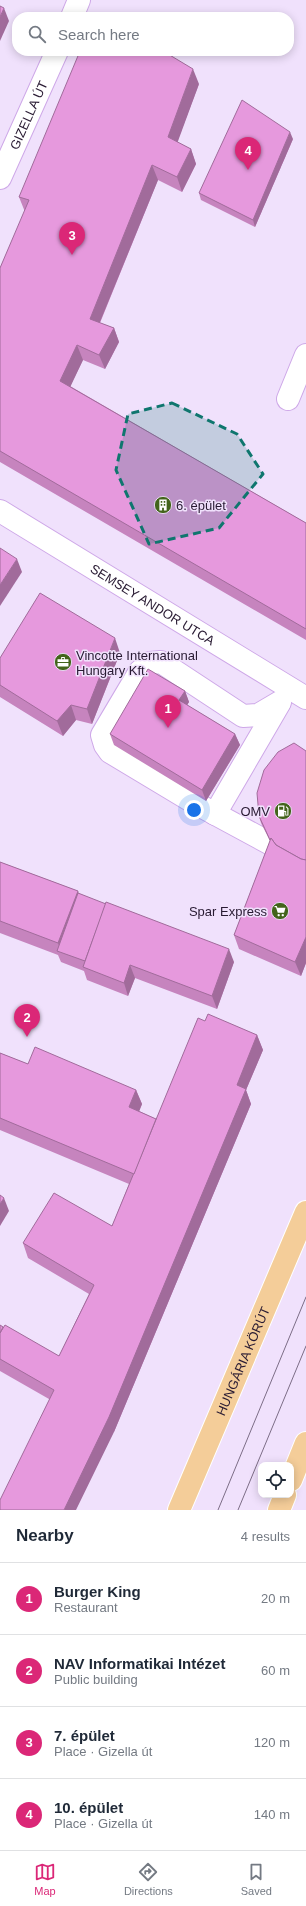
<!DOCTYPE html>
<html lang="en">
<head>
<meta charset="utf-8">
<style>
	body { margin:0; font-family:Arial,sans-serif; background:#f2f2f3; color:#1f2937 }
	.controls { position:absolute; right:12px; bottom:12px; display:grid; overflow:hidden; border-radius:8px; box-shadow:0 2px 10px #0003 }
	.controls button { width:36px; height:36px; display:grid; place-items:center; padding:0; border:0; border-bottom:1px solid #e0e1e3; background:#fff; color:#1f2937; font:20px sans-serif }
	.you { position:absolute; left:194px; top:810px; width:14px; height:14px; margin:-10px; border:3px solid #fff; border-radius:50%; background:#1a73e8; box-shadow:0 0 0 6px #1a73e833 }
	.badge { display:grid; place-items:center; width:26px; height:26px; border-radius:50%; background:#db2777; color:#fff; font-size:13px; font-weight:700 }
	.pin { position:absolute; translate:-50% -33px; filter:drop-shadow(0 1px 2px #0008) }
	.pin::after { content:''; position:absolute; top:21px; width:14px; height:12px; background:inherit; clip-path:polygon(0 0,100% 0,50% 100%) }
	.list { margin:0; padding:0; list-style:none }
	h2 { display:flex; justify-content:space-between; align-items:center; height:52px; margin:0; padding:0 16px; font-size:17px }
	h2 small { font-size:13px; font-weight:400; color:#747a83 }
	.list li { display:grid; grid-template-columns:26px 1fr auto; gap:12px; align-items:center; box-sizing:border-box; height:72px; padding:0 16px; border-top:1px solid #e0e1e3 }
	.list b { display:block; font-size:15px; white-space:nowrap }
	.list p { margin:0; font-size:13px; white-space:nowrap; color:#747a83 }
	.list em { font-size:13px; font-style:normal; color:#747a83 }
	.icon { flex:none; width:22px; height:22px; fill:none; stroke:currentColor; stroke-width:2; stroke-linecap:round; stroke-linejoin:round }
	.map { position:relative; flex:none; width:306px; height:1510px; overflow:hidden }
	.search { position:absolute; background:#fff; box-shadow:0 2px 10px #0003; left:12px; right:12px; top:12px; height:44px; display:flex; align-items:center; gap:10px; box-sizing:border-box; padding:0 14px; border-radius:16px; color:#747a83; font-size:15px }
	.sheet { height:340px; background:#fff }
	nav { display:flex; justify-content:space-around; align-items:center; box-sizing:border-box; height:56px; border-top:1px solid #e0e1e3; background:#fff; font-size:11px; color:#747a83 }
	nav a { display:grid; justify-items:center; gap:2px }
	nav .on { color:#db2777 }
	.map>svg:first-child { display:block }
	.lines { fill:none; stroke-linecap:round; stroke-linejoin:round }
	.minor-casing { stroke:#cea8e8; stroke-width:24 }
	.major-casing { stroke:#fff; stroke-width:24 }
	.minor { stroke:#fff; stroke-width:22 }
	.major { stroke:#f4cd99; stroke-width:22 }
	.tram { stroke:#7c6d86; stroke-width:1 }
	.wall { fill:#c684be }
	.shaded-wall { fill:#a16b9b }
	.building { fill:#e699dd; stroke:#a16b9b }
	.marked { fill:#0f766e; fill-opacity:0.2; stroke:#0f766e; stroke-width:3; stroke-dasharray:8 5; stroke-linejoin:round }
	.labels { text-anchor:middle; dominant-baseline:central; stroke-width:3; stroke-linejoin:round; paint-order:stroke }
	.street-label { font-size:13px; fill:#281a32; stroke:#f0e1fc }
	.poi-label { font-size:13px; fill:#281a32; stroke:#f0e1fc; text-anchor:start }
</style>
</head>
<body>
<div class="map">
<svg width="306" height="1510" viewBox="0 0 306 1510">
	<rect width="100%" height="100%" fill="#f0e1fc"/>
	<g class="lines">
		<defs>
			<g id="minor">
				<polyline points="72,17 79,0"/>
				<path id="s1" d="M0 178 57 51"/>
				<polyline points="288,399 306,355"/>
				<path id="s2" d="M0 511 306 698"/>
				<polyline points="280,702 258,715 243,716 161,662 150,663 140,671 102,735 105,745 110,752 195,803 282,850 306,857"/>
				<polyline points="215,814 279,704"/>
			</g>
			<g id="major">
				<polyline points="291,1480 306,1443"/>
				<path id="s3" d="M179 1510 306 1212"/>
				<polyline points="279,1510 285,1495"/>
			</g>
		</defs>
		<use href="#minor" class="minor-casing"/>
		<use href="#major" class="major-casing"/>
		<use href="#minor" class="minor"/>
		<use href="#major" class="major"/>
		<g class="tram">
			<polyline points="218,1510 306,1297"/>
			<polyline points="238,1510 306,1346"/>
		</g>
	</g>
	<g class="wall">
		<polygon points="199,84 177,142 191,149 196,164 182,192 158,180 100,323 114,328 119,342 105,369 83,360 70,386 306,523 306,640 0,462 0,268 25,212 19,197"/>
		<polygon points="293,139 255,227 201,200 199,193"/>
		<polygon points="120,653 92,724 76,720 63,736 0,697 0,658"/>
		<polygon points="185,691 189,702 187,705 235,734 240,745 206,801 114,745 110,734"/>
		<polygon points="306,751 306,963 301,976 239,949 234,935 270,841 261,823 259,816"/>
		<polygon points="0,862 78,891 78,893 234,962 217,1009 135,978 128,996 87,980 84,971 61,962 58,955 0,933"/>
		<polygon points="205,1021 257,1035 263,1050 246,1090 251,1104 114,1432 49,1399 0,1371 0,1325 59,1356 89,1294 28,1258 23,1243 112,1226 129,1184 0,1130 0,1053 28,1064 136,1090 142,1104 139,1111 156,1119"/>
	</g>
	<g class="shaded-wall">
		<polygon points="4,8 9,21 0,41 0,17"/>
		<polygon points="193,69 199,84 174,152 168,137"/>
		<polygon points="290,132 293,139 255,227 253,220"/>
		<polygon points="191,149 196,164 182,192 177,177"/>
		<polygon points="152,165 158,180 95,334 90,319"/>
		<polygon points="114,328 119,342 105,369 99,355"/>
		<polygon points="77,345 83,360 66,396 60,381"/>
		<polygon points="17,559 22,572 0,606 0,585"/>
		<polygon points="115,638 120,653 92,724 87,709"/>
		<polygon points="185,691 189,702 183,712 179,700"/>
		<polygon points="71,705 76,720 63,736 57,721"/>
		<polygon points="235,734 240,745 206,801 202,790"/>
		<polygon points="78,891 82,905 62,953 58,943"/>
		<polygon points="306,937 306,963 301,976 295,962"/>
		<polygon points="229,949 234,962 217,1009 212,996"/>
		<polygon points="130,965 135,978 128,996 124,983"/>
		<polygon points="257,1035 263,1050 246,1090 251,1104 114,1432 76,1510 64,1510"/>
		<polygon points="136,1090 142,1104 135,1122 129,1107"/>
		<polygon points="4,1198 9,1211 0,1226 0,1204"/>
	</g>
	<g class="building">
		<polygon points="0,6 4,8 0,17"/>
		<polygon points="80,51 163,51 193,69 168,137 191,149 177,177 152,165 90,319 114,328 99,355 77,345 60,381 306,523 306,629 0,451 0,268 29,200 19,197"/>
		<polygon points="242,100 290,132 253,220 199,193"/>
		<polygon points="0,548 17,559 0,585"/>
		<polygon points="40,593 115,638 87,709 71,705 57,721 0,685 0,658"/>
		<polygon points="148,669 185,691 179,700 235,734 202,790 110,734"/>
		<polygon points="294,743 306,751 306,860 301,859 276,845 271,838 270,840 259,816 257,793 264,770 278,752"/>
		<polygon points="271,838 276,845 301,859 306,860 306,937 295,962 234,935"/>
		<polygon points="0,862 78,891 58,943 0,921"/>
		<polygon points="78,893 106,904 85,961 57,951"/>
		<polygon points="106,902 229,949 212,996 130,965 124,983 83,967"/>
		<polygon points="208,1014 257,1035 237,1085 246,1089 109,1417 64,1510 0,1510 0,1500 54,1390 0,1359 0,1333 5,1325 59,1356 94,1285 23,1243 54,1193 112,1226 198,1018 205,1021"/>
		<polygon points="35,1047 136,1090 129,1107 156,1119 134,1174 0,1118 0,1053 28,1064"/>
		<polygon points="0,1195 4,1198 0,1204"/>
		<polygon points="0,1325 3,1327 0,1333"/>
	</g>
	<path class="marked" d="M172 403 237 434 263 474 219 528 149 544 116 470 128 414Z"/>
	<defs>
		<symbol id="building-disc" viewBox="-11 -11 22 22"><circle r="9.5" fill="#43641b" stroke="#f0e1fc"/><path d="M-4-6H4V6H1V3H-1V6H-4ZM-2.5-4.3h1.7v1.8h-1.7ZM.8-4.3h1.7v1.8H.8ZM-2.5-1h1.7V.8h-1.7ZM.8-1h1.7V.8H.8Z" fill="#fff"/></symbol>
		<symbol id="office-disc" viewBox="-11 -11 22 22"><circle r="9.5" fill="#43641b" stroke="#f0e1fc"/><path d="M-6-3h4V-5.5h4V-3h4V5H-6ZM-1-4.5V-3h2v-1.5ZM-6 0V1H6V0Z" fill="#fff"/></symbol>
		<symbol id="fuel-disc" viewBox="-11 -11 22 22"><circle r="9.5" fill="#43641b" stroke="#f0e1fc"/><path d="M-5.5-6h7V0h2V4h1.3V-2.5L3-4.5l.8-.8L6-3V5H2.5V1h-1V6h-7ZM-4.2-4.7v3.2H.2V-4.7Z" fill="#fff"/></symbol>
		<symbol id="supermarket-disc" viewBox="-11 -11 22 22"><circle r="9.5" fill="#43641b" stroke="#f0e1fc"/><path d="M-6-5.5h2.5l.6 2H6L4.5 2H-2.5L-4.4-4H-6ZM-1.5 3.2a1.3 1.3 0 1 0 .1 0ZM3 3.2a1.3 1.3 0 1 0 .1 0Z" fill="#fff"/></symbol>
	</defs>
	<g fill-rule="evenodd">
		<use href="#building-disc" x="153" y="495" width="20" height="20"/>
		<use href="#office-disc" x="53" y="652" width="20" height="20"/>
		<use href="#fuel-disc" x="273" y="801" width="20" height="20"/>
		<use href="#supermarket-disc" x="270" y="901" width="20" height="20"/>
	</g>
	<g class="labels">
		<g class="street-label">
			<text stroke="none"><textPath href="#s1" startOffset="69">GIZELLA ÚT</textPath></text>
			<text stroke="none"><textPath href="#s2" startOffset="179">SEMSEY ANDOR UTCA</textPath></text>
			<text stroke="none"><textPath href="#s3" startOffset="162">HUNGÁRIA KÖRÚT</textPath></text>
		</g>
		<g class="poi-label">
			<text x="176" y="505">6. épület</text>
			<text x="76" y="655">Vincotte International<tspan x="76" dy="15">Hungary Kft.</tspan></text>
			<text x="270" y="811" text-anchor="end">OMV</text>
			<text x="267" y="911" text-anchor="end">Spar Express</text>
		</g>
	</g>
</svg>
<div class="controls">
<button><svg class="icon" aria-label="locate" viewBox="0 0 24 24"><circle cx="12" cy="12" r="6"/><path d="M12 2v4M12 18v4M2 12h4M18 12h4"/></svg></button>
</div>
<div class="you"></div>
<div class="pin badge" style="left:168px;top:728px">1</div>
<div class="pin badge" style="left:27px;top:1037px">2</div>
<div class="pin badge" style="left:72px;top:255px">3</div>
<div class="pin badge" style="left:248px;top:170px">4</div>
<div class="search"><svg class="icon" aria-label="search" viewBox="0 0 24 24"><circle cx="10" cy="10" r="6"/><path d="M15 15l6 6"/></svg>Search here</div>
</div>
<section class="sheet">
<h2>Nearby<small>4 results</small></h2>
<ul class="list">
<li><span class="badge">1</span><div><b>Burger King</b><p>Restaurant</p></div><em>20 m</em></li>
<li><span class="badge">2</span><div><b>NAV Informatikai Intézet</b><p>Public building</p></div><em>60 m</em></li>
<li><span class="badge">3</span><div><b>7. épület</b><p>Place · Gizella út</p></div><em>120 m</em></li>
<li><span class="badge">4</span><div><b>10. épület</b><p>Place · Gizella út</p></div><em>140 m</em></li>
</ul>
</section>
<nav>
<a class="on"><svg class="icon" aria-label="map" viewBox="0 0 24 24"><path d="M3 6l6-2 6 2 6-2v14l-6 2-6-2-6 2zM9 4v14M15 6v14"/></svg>Map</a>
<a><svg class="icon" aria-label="directions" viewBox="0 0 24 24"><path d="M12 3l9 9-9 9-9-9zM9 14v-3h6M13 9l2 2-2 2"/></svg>Directions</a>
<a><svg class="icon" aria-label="saved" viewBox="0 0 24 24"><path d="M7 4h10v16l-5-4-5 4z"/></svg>Saved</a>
</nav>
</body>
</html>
